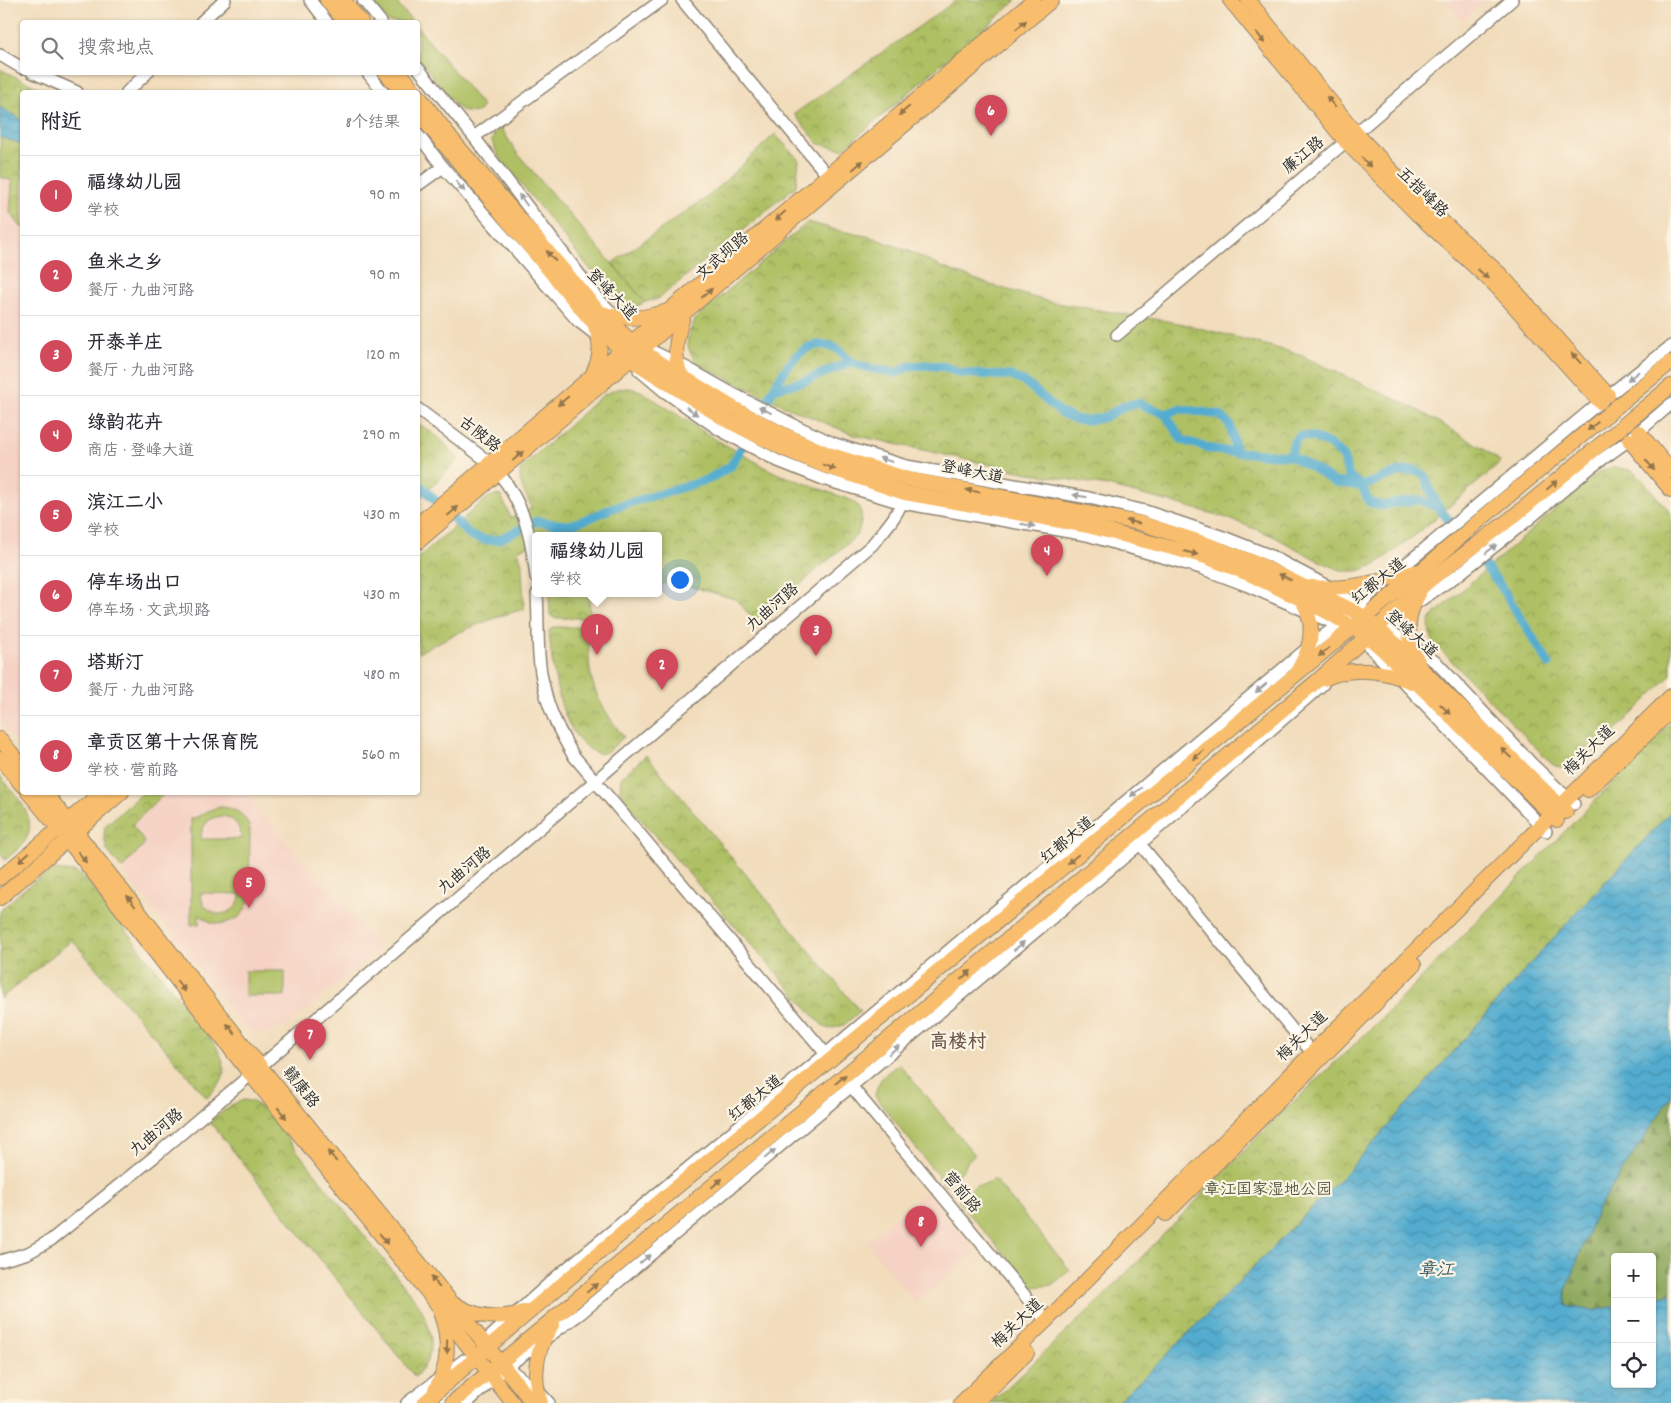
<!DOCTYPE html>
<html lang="zh">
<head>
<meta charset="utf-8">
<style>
	body { margin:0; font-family:Dekko,"LXGW WenKai TC",sans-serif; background:#f7f7f7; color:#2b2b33 }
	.controls { position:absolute; right:15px; bottom:15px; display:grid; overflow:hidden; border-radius:5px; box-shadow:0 1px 4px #0004 }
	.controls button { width:45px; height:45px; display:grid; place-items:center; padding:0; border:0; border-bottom:1px solid #e1e1e2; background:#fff; color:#2b2b33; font:25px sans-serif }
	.you { position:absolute; left:679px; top:579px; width:18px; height:18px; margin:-12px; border:4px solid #fff; border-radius:50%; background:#1a73e8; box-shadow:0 0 0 8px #1a73e833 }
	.badge { display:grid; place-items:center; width:32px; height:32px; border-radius:50%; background:#d1495b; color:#fff; font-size:16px; font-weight:700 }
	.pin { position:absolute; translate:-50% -41px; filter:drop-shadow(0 1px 2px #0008) }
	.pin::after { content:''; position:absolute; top:26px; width:18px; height:15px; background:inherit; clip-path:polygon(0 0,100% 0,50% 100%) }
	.popup { position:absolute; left:532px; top:532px; width:130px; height:65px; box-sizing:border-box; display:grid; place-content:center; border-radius:5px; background:#fff; filter:drop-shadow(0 1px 4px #0005); font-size:16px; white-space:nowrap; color:#7c7c81 }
	.popup b { font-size:19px; color:#2b2b33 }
	.popup::after { content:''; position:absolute; left:50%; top:100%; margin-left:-10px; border:10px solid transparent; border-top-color:#fff }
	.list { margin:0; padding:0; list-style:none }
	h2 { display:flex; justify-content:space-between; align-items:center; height:65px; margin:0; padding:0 20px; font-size:21px }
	h2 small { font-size:16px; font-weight:400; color:#7c7c81 }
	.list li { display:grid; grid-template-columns:32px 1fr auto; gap:15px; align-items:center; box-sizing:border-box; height:80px; padding:0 20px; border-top:1px solid #e1e1e2 }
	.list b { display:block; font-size:19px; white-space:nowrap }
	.list p { margin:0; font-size:16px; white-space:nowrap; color:#7c7c81 }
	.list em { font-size:16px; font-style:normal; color:#7c7c81 }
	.icon { flex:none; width:28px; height:28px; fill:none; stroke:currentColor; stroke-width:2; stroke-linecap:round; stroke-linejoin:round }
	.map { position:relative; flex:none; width:1671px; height:1403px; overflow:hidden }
	.search { position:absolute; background:#fff; box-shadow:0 1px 4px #0004; left:20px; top:20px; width:400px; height:55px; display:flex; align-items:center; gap:12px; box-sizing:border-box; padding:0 18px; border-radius:5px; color:#7c7c81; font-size:19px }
	.panel { position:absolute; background:#fff; box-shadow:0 1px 4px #0004; left:20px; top:90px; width:400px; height:705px; border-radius:5px }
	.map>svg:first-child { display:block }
	.built { fill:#f5d2c3 }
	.green { fill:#aec063; stroke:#6c7647; fill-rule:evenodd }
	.forest { fill:url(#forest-firs); stroke:#5a6842 }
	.park { fill:url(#park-crowns); stroke:#6c7647 }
	.water { fill:url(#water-waves); stroke:#3e6c7d }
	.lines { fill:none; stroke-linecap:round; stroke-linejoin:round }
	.canal { stroke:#52accf; stroke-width:9 }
	.minor-casing { stroke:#8e8473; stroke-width:14 }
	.major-casing { stroke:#8e8473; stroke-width:16 }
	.minor { stroke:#fff; stroke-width:11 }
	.major { stroke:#f9be6d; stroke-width:14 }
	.oneway { fill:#92744c }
	.oneway2 { fill:#a0a0a0 }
	.labels { text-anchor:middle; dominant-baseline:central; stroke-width:4.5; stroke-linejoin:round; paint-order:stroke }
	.street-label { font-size:16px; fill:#2b2b2b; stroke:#fcf5e5 }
	.park-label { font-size:16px; fill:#52583c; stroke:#fcf5e5 }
	.water-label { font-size:18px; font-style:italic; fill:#395864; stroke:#fcf5e5 }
	.quarter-label { font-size:19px; font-weight:bold; fill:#6c554b; stroke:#fcf5e5 }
</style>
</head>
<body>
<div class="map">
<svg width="1671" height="1403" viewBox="0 0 1671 1403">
	<defs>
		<pattern id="forest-firs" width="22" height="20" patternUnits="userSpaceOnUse" patternTransform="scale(1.25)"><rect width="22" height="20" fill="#8aa659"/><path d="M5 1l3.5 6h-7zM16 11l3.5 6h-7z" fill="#71874a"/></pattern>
		<pattern id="park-crowns" width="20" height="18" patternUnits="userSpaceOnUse" patternTransform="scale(1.25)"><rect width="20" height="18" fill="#aec063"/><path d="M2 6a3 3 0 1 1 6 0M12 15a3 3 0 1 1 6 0" fill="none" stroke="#8e9c52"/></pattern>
		<pattern id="water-waves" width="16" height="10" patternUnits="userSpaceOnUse" patternTransform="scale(1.25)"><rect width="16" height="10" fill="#52accf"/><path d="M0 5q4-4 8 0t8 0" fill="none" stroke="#448ca8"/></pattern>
	</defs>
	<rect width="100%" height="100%" fill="#fcf5e5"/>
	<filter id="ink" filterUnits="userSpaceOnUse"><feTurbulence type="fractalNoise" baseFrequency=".02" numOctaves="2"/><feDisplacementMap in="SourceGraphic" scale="10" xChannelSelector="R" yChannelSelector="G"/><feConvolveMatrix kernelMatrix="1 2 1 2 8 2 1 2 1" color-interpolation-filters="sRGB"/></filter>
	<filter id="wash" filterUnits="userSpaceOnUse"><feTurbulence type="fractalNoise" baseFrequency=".0096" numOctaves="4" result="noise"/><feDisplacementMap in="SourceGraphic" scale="20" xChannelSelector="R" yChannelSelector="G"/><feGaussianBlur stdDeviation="1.12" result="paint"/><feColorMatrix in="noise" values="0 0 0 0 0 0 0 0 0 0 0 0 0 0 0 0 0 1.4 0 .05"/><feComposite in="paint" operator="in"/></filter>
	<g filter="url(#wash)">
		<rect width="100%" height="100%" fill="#f1dcbb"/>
		<g class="built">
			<polygon points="1445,0 1487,0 1461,21"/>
			<polygon points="0,177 12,181 10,213 22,228 22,750 0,722"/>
			<polygon points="165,793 244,793 380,948 287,1026 272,1032 255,1033 242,1026 122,869 145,843 132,825"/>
			<polygon points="925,1192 975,1252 915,1302 867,1242"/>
		</g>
		<g class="green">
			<polygon points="371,0 394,0 413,22 389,22"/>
			<path d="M418 28 483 106 479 111C471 114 464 113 457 107L418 57Z"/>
			<path d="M501 128 517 153 645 302C632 310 625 306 613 297L499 157 492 141 494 134Z"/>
			<path d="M221 807C236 808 246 815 250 829L249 900 245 910 238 918 223 924 212 923 199 915V924L191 925V819C202 816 209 808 221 807ZM222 816C235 818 241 827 241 839H201C201 825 209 817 222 816ZM200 893 240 894C240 907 229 915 216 914L204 906Z"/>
			<rect x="245" y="971" width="40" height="25"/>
			<path d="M899 1064 975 1155 968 1160 964 1169 945 1185 875 1096C879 1077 884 1075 899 1064Z"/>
			<polygon points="994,1179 1070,1270 1052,1285 1033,1287 958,1201 976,1185 983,1185"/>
		</g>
		<polygon class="forest" points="1671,1096 1671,1294 1652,1298 1652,1257 1615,1257 1615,1306 1594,1311 1566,1306 1566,1289 1597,1210"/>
		<g class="park">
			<polygon points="957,0 1017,0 843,149 819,144 794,114"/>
			<polygon points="0,69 47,92 22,92 22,228 10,213 12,181 0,177"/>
			<polygon points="775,134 799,160 796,186 658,299 645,302 612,263 710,195"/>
			<path d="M808 222 836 230 871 237 909 251 941 267 991 285 1050 302 1179 323 1251 341 1298 354 1414 408 1483 448 1500 461 1497 466 1418 533 1375 565 1358 571H1343L1315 559 1273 536 1227 518 1182 505 1107 486 1024 472 854 435 787 407 699 365C684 346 685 340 696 318Z"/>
			<path d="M629 388 641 391 715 439 774 472 853 501C865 511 862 522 857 535L757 622 735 599 679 583 658 584V536H536V545L518 549 522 564 524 609C487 619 451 635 418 653V558L488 497 496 495 501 496 511 518 532 508C526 494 517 484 521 468L603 395 616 389Z"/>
			<polygon points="418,423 441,439 458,460 418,500"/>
			<path d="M1611 467 1630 470 1639 476 1671 513V675L1583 763C1574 768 1564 769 1553 765L1434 643C1428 631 1426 621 1437 612L1588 481 1599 472Z"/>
			<polygon points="549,594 589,594 590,618 554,618 550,615"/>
			<path d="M553 627H588C589 641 588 657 590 671 594 696 608 717 624 737 619 741 612 749 606 752 599 756 591 751 585 746 558 722 552 665 549 631Z"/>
			<polygon points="1671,723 1671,811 1547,945 1351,1168 1158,1364 1116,1403 991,1403 1107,1293 1269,1125 1378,1022"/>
			<polygon points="646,755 860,1011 844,1025 829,1029 821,1024 623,799 620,790 621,778"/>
			<path d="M0 776C15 795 42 819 23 844 18 850 11 855 5 860L0 853Z"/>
			<polygon points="143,793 165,793 132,825 145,843 122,869 107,850 104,836 105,826"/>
			<path d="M56 870 75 872 84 877 216 1046C229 1072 226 1078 207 1098L72 940 0 999V911C17 896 34 877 56 870Z"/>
			<path d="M244 1100 253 1102 264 1109 420 1306C428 1324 436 1341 427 1360 425 1366 419 1372 415 1377L209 1121 233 1104Z"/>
		</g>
		<g class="water">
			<polygon points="0,107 22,120 22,144 0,137"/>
			<polygon points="1671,811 1671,1096 1597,1210 1566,1289 1566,1306 1594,1311 1615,1306 1615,1384 1652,1384 1652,1298 1671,1294 1671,1403 1116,1403 1158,1364 1351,1168 1547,945"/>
		</g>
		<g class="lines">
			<g class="canal">
				<polyline points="774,389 805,381 851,362"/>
				<path d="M760 414C775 388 798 328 837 349 842 352 846 359 851 362 861 368 885 371 897 373L909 366 925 365 946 367 960 373 1011 376 1026 383 1061 413 1078 420H1091L1105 417 1126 405 1138 403 1165 414 1180 409 1220 415 1230 425 1236 452 1291 456 1294 441 1300 436 1313 437 1329 444 1343 456 1349 477 1362 486 1369 502 1382 506 1394 503 1420 500 1439 508 1500 585 1549 664"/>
				<polyline points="1165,414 1182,440 1215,450 1236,452"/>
				<polyline points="1291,456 1313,468 1334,482 1362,486 1399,472 1414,470 1425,476 1429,488 1439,508"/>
				<polyline points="418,483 471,536 485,540 498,540 537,521 554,524 570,525 590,518 612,508 707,480 731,466 747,438"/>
			</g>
		</g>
	</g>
	<g filter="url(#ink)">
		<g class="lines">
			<defs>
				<g id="minor">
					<polyline points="310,0 327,22"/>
					<polyline points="363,0 381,22"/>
					<polyline points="682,0 833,182"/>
					<polyline points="201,22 225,0"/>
					<polyline points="0,55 22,68"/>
					<polyline points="418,68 474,137 599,300 616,317"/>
					<polyline points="32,72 77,92"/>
					<polyline points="367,72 383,92"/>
					<polyline points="127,92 148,72"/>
					<polyline points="418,135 443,167 578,321 600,338"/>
					<polyline points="474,137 662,0"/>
					<polyline points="418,185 443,167"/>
					<polyline points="1117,335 1356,133 1512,0"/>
					<polyline points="650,350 689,369 735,395 794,425 835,444 906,466 1089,498 1145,511 1226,538 1269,555 1331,588 1364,610"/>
					<polyline points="639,370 664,391 720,430 778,461 823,479 902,503 1087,535 1134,549 1201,568 1246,585 1340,626"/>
					<path d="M418 409 490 463C522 496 531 533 536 577"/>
					<path d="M537 594C539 624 536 657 544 687 549 712 561 734 573 755L826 1054"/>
					<polyline points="1380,624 1437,663 1532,764 1574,804"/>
					<polyline points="1380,633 1412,606 1458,575 1524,523 1590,468 1629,440 1671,404"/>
					<polyline points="1369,646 1546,831"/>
					<polyline points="1140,844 1291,1028 1317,1058"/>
					<polyline points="851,1086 1046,1321"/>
					<path d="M0 1261 28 1253 51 1240 154 1157 872 545C883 531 899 515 903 498"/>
					<polyline points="489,1338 554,1279 826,1054 1310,646 1338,625 1387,579 1432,543 1600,402 1671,346"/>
					<polyline points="513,1372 538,1391 549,1403"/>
					<polyline points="407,1403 464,1360"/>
					<polyline points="467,1403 506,1367 581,1313 1140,844 1323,684"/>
				</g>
				<g id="major">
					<polyline points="327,0 345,22"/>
					<polyline points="343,0 361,22"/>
					<polyline points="1230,0 1346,142 1416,213 1495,285 1600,402"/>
					<polyline points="1248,0 1356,133 1422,203 1502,276 1608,395"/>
					<polyline points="385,72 401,92"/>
					<polyline points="400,72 415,92"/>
					<polyline points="418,95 455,143 600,313 632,342 654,359 735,409 787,436 828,454 908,479 1140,523 1209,545 1258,564 1354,611 1364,617 1395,643 1566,812"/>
					<polyline points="418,113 589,318 630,359 728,421 784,449 825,466 905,493 1088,526 1206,557 1251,575 1327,612 1367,636 1383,650 1557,820"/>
					<path d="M602 313C623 320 643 319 664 312"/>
					<path d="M593 373C601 358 602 343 595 327"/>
					<path d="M681 375C672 353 677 336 684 313"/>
					<polyline points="1639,432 1671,471"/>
					<polyline points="1629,440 1671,490"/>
					<polyline points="418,524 1034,0"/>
					<polyline points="418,542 818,198 1052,0"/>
					<path d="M1311 587C1332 589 1353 587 1374 582 1390 579 1404 574 1420 571"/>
					<path d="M1418 661C1405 639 1406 616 1419 594"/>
					<path d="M1299 668C1313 645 1316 622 1301 599"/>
					<path d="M1324 679C1353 665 1386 671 1414 683"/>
					<polyline points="0,739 22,766"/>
					<polyline points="0,759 22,785"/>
					<polyline points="1588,790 1671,711"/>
					<polyline points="28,792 67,839 251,1075 434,1300 464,1341 513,1403"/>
					<polyline points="45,792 260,1066 533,1403"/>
					<polyline points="0,878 102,792"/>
					<polyline points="0,898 122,792"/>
					<polyline points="1166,1214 1414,965"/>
					<path d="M456 1305C478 1318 502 1320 526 1311"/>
					<path d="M435 1390C449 1367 450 1340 441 1315"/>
					<polyline points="424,1403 487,1348 673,1190 1421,571 1500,503 1671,362"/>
					<polyline points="452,1403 1316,682 1429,581 1514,516 1671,386"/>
					<path d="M541 1403C532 1376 536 1349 552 1325"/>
					<polyline points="961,1403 1046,1321 1312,1053 1671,696"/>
					<polyline points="976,1403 1027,1353"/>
				</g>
			</defs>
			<use href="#minor" class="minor-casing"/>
			<use href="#major" class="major-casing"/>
			<use href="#minor" class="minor"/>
			<use href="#major" class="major"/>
		</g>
		<defs><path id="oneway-solid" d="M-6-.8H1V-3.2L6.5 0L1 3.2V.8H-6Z" transform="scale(1.25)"/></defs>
		<g class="oneway">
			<use href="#oneway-solid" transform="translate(1021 25) rotate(-40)"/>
			<use href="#oneway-solid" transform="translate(1261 38) rotate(51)"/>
			<use href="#oneway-solid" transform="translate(1331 102) rotate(-129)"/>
			<use href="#oneway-solid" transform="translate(904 111) rotate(140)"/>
			<use href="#oneway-solid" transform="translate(1366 162) rotate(46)"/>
			<use href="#oneway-solid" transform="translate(858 165) rotate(-41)"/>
			<use href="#oneway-solid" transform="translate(780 216) rotate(139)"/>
			<use href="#oneway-solid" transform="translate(551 256) rotate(-131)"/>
			<use href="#oneway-solid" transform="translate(1483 274) rotate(42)"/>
			<use href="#oneway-solid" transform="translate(707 293) rotate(-41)"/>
			<use href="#oneway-solid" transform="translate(1576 358) rotate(-132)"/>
			<use href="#oneway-solid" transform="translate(563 401) rotate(140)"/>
			<use href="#oneway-solid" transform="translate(1593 426) rotate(140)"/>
			<use href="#oneway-solid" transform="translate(518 456) rotate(-41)"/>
			<use href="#oneway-solid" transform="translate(1650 465) rotate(50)"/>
			<use href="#oneway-solid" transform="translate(829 467) rotate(20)"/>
			<use href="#oneway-solid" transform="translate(1552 485) rotate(-40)"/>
			<use href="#oneway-solid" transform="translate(973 491) rotate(-169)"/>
			<use href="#oneway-solid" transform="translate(453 511) rotate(-41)"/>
			<use href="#oneway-solid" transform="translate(1133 522) rotate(-168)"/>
			<use href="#oneway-solid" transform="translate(1191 553) rotate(15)"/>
			<use href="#oneway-solid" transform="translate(1285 577) rotate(-154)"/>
			<use href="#oneway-solid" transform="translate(1324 652) rotate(141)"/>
			<use href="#oneway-solid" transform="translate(1445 709) rotate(45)"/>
			<use href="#oneway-solid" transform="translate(1506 753) rotate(-135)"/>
			<use href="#oneway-solid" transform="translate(1198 755) rotate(140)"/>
			<use href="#oneway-solid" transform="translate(24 857) rotate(139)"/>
			<use href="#oneway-solid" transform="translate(82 857) rotate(52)"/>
			<use href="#oneway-solid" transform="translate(1073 859) rotate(140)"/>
			<use href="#oneway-solid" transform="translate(131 901) rotate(-128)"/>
			<use href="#oneway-solid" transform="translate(966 975) rotate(-40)"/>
			<use href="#oneway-solid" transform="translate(181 986) rotate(52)"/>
			<use href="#oneway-solid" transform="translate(231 1029) rotate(-128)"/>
			<use href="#oneway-solid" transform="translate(841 1079) rotate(-40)"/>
			<use href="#oneway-solid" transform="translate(282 1113) rotate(51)"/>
			<use href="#oneway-solid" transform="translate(332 1156) rotate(-129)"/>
			<use href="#oneway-solid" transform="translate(717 1183) rotate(-40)"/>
			<use href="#oneway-solid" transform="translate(384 1239) rotate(51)"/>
			<use href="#oneway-solid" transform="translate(435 1282) rotate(-129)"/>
			<use href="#oneway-solid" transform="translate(592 1288) rotate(-40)"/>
			<use href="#oneway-solid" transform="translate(447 1347) rotate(91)"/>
		</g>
		<g class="oneway2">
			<use href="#oneway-solid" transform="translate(460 186) rotate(49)"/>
			<use href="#oneway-solid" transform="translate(523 200) rotate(-127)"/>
			<use href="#oneway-solid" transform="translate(1633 376) rotate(142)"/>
			<use href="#oneway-solid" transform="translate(765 410) rotate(-153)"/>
			<use href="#oneway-solid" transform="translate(692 411) rotate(35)"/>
			<use href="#oneway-solid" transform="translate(886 460) rotate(-163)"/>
			<use href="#oneway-solid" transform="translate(1080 496) rotate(-170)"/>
			<use href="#oneway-solid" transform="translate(1028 525) rotate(10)"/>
			<use href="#oneway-solid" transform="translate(1491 549) rotate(-38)"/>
			<use href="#oneway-solid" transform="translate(1261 688) rotate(140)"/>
			<use href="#oneway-solid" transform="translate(1136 792) rotate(140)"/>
			<use href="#oneway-solid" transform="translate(1019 946) rotate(-40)"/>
			<use href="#oneway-solid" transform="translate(894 1050) rotate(-40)"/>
			<use href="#oneway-solid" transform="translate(770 1154) rotate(-40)"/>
			<use href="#oneway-solid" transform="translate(645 1259) rotate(-40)"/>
		</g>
	</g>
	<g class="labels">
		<g class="street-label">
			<text transform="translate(1304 156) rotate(-40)">廉江路</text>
			<text transform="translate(1422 193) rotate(44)">五指峰路</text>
			<text transform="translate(723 257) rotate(-41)">文武坝路</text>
			<text transform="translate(611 295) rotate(46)">登峰大道</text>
			<text transform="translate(479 435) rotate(38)">古陂路</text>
			<text transform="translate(972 473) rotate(11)">登峰大道</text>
			<text transform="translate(1379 582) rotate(-39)">红都大道</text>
			<text transform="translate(773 608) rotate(-41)">九曲河路</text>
			<text transform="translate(1411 635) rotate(42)">登峰大道</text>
			<text transform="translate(1590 751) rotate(-45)">梅关大道</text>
			<text transform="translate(1068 841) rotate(-40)">红都大道</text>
			<text transform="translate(465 871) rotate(-40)">九曲河路</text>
			<text transform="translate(1303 1037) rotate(-45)">梅关大道</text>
			<text transform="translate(300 1088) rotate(51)">赣康路</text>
			<text transform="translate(756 1099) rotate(-39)">红都大道</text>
			<text transform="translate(157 1133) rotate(-40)">九曲河路</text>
			<text transform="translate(961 1193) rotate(50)">营前路</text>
			<text transform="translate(1018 1324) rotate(-44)">梅关大道</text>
		</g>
		<g class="park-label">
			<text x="1268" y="1190">章江国家湿地公园</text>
		</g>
		<g class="water-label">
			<text x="1436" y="1271">章江</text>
		</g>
		<g class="quarter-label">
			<text x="958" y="1043">高楼村</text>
		</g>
	</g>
</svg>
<div class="controls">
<button>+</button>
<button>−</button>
<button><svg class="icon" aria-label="locate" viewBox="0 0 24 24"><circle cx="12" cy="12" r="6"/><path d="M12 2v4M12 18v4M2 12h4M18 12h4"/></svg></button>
</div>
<div class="you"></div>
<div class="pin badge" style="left:597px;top:655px">1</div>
<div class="popup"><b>福缘幼儿园</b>学校</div>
<div class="pin badge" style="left:662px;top:690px">2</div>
<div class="pin badge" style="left:816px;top:656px">3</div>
<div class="pin badge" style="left:1047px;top:576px">4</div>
<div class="pin badge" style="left:249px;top:908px">5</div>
<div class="pin badge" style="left:991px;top:136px">6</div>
<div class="pin badge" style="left:310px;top:1060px">7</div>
<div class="pin badge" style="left:921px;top:1247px">8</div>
<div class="search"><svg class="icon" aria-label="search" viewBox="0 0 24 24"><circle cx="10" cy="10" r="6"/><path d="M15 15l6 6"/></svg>搜索地点</div>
<section class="panel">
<h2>附近<small>8个结果</small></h2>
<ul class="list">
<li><span class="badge">1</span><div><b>福缘幼儿园</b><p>学校</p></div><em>90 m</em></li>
<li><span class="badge">2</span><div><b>鱼米之乡</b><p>餐厅 · 九曲河路</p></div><em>90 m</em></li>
<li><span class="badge">3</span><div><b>开泰羊庄</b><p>餐厅 · 九曲河路</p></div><em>120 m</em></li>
<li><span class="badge">4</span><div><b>绿韵花卉</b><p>商店 · 登峰大道</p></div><em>290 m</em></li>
<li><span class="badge">5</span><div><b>滨江二小</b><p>学校</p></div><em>430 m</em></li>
<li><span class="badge">6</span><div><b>停车场出口</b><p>停车场 · 文武坝路</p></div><em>430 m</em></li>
<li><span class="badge">7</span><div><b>塔斯汀</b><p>餐厅 · 九曲河路</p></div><em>480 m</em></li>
<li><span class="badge">8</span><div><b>章贡区第十六保育院</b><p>学校 · 营前路</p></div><em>560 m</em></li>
</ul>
</section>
</div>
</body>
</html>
